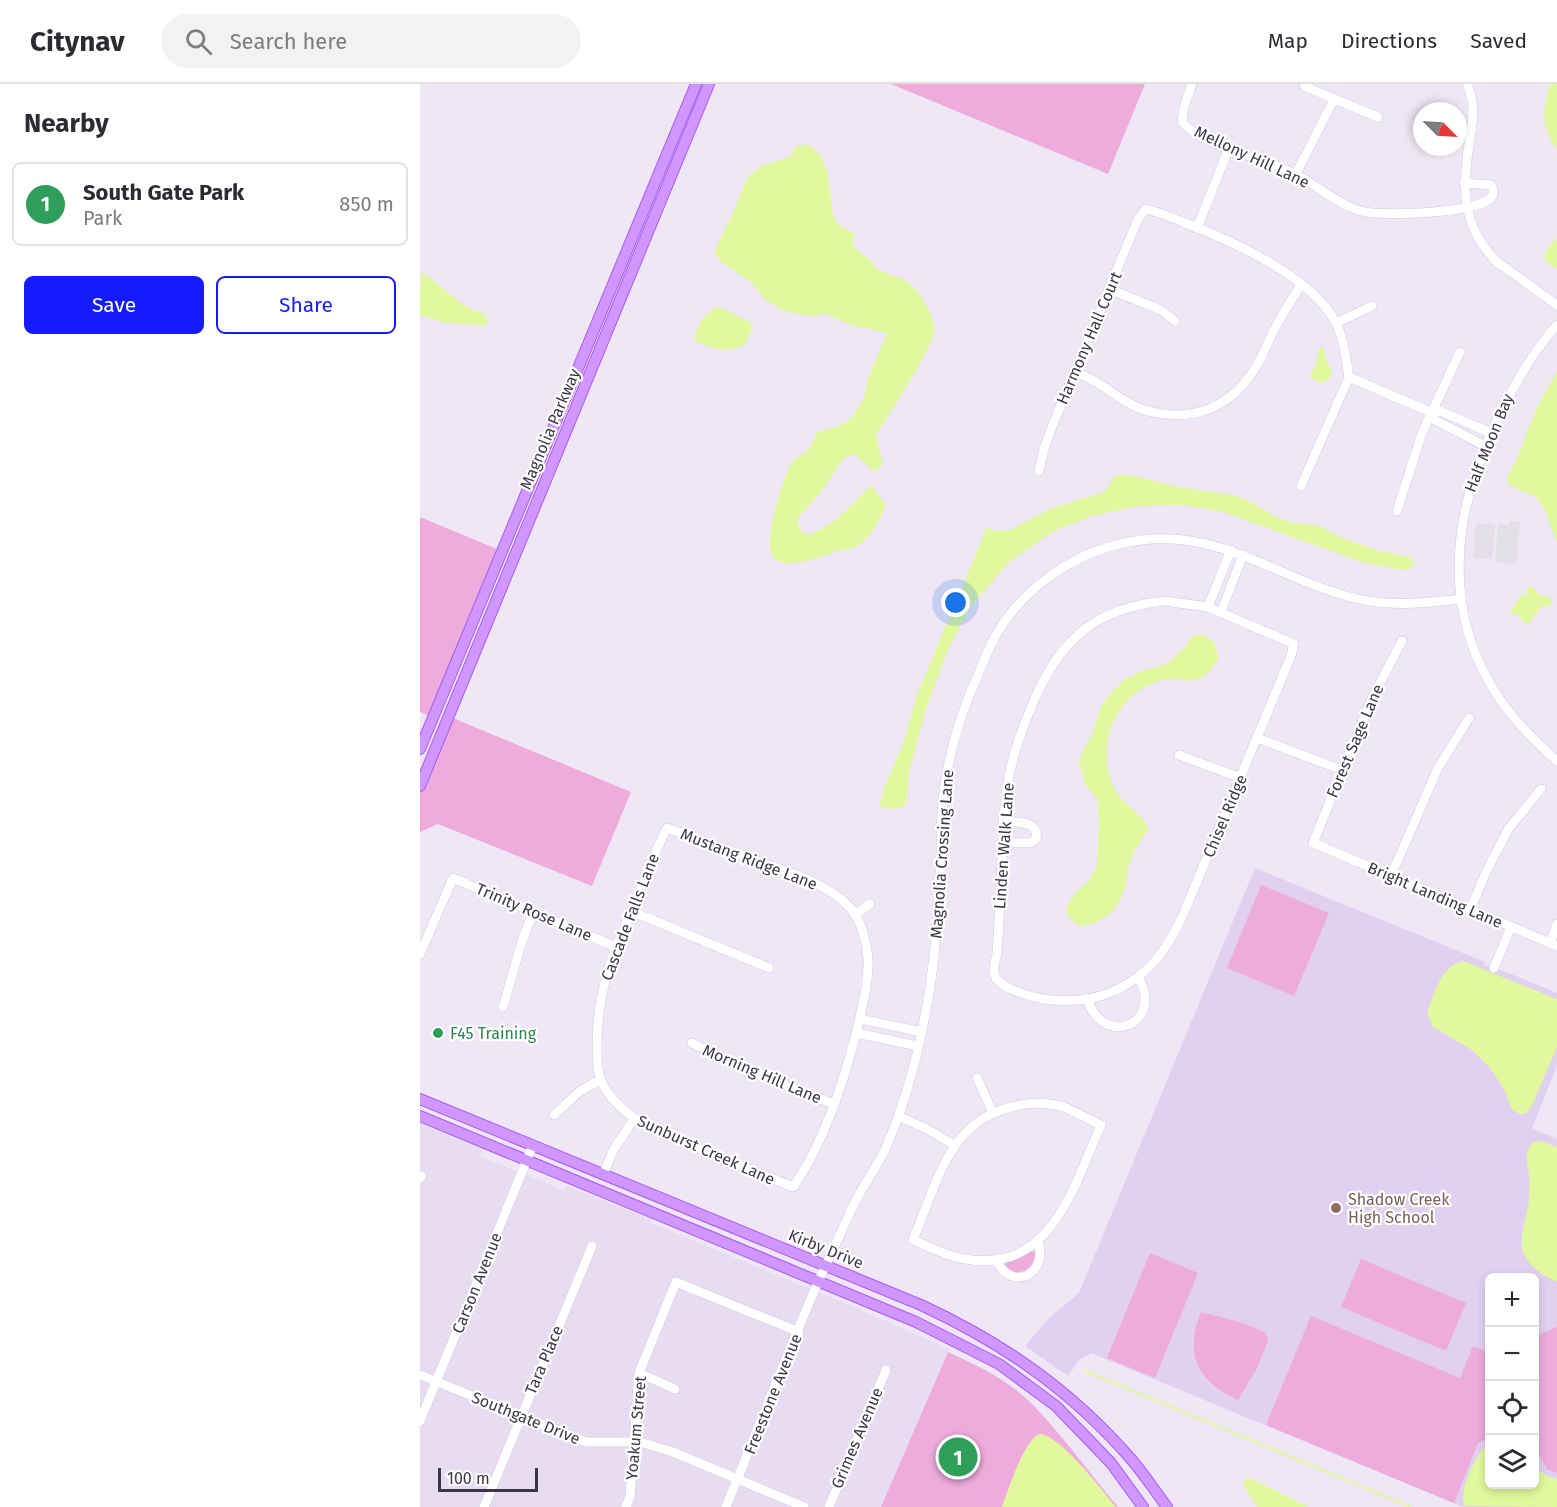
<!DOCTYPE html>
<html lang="en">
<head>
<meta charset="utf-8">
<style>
	body { margin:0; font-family:"Fira Sans",sans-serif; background:#f2f2f3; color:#2b2b33 }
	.controls { position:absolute; right:18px; bottom:18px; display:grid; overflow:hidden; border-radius:9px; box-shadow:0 3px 9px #0003 }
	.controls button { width:54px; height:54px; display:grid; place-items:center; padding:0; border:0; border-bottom:2px solid #e1e1e2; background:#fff; color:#2b2b33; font:30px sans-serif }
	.compass { position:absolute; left:993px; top:18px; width:54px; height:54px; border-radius:50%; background:#fff; box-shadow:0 3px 9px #0003; rotate:114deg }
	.scale { position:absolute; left:18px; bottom:15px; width:100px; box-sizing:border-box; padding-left:6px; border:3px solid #3e3549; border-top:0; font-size:16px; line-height:21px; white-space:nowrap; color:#3e3549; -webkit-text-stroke:4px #fff; paint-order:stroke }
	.you { position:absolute; left:536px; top:519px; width:21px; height:21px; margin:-15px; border:4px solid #fff; border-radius:50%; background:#1a73e8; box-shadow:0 0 0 9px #1a73e833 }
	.badge { display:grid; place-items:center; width:39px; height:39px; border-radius:50%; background:#151aff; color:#fff; font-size:20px; font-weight:700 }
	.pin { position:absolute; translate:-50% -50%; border:3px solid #fff; box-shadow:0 2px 6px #0006 }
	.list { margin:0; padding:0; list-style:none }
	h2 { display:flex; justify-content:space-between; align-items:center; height:78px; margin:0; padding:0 24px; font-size:26px }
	h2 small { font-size:20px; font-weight:400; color:#7c7c81 }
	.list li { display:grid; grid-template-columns:39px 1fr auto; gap:18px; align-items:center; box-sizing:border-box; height:84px; margin:0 12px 12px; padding:0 12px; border:2px solid #e1e1e2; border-radius:9px }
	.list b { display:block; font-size:22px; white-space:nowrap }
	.list p { margin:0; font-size:20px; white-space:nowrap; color:#7c7c81 }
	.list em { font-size:20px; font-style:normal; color:#7c7c81 }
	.actions { display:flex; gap:12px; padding:18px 24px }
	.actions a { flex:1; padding:14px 0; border:2px solid #151aff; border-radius:9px; text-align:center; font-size:21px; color:#151aff }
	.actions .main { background:#151aff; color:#fff }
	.icon { flex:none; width:33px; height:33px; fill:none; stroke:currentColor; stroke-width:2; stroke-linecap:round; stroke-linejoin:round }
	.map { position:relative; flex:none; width:1137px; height:1423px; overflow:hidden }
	header { display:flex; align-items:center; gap:36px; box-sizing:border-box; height:84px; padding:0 30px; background:#fff; border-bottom:2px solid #e1e1e2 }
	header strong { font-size:28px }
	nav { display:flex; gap:33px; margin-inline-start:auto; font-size:21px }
	.search { width:420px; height:54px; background:#f2f2f3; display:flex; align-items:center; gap:15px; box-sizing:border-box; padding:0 21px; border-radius:33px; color:#7c7c81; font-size:22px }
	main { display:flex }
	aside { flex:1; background:#fff }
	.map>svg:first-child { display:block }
	.residential { fill:#e7dcf1 }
	.education { fill:#e1d0f0; fill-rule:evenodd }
	.green { fill:#edacdb }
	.parking { fill:#e2e0e6 }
	.water { fill:#e2f89e }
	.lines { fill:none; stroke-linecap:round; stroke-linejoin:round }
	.stream { stroke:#e2f89e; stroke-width:2 }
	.minor-casing { stroke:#d3c6e0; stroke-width:10 }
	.major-casing { stroke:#aa5bf0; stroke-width:12 }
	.minor { stroke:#fff; stroke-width:9 }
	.major { stroke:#cf97ff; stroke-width:10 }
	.leisure-dot { fill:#2e9e5b; stroke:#fff; stroke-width:2 }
	.education-dot { fill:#8d6e63; stroke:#fff; stroke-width:2 }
	.labels { text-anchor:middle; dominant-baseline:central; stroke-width:4.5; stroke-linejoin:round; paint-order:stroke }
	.street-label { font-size:16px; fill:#3e3549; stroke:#fff }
	.leisure-label { font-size:16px; fill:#27864d; stroke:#fff; text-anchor:start }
	.education-label { font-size:16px; fill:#785e54; stroke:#fff; text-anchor:start }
</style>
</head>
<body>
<header>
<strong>Citynav</strong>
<div class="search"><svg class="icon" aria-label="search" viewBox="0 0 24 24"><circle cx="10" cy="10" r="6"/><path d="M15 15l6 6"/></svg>Search here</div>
<nav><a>Map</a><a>Directions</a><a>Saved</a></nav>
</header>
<main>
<aside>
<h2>Nearby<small></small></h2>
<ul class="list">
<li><span class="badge" style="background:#2e9e5b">1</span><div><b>South Gate Park</b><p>Park</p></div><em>850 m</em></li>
</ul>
<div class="actions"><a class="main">Save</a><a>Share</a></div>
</aside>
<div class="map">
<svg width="1137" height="1423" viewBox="0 0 1137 1423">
	<rect width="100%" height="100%" fill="#efe7f5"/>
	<polygon class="residential" points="0,1039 62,1066 60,1073 145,1107 147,1102 232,1136 231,1139 434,1223 529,1265 461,1423 0,1423"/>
	<path class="education" d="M835 784 1065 878 1064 881 1068 882 1084 887 1137 909V982L1112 1044 1137 1055V1423H1043L671 1269 660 1275 648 1292 605 1262 630 1233 659 1209ZM1070 1194H1114V1400H1070Z"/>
	<g class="green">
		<polygon points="471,0 725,0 688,90"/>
		<polygon points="0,433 84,468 15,634 0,628"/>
		<polygon points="28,632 211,708 172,802 18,740 0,748 0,703"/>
		<polygon points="841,801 909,829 874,912 807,884"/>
		<path d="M611 1167 616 1169V1173C609 1187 603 1190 588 1187L585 1181 586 1178Z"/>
		<polygon points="730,1169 778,1189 735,1294 687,1274"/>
		<polygon points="941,1175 1046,1219 1026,1267 921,1223"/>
		<path d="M781 1228 820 1238 845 1248 848 1257 837 1284 818 1316C777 1298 764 1270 781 1228Z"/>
		<polygon points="891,1232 1040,1294 1053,1262 1069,1269 1069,1354 1058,1359 1034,1419 846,1341"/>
		<polygon points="1137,1243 1137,1389 1128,1386 1115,1365 1114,1252"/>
		<path d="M528 1268C559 1282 590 1297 614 1322 643 1352 671 1391 698 1423H461Z"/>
	</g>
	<g class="parking">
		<polygon points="1089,437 1100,438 1096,481 1075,477 1078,440 1089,441"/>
		<polygon points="1056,439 1075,441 1072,475 1053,474"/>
	</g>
	<g class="water">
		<path d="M1130 0H1137V66C1120 43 1123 26 1130 0Z"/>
		<path d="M377 61H390L402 73 408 90 413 132 420 142 434 149 433 163 451 177 458 186 485 196 500 210 511 231 515 246 509 263 493 292 456 351 463 380 455 388C446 383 444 375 434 371L424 374 400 409 378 434V441L382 448 389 451C414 441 433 420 451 401L466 421C460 436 452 453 437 462 431 466 422 465 415 468 401 473 354 492 350 465 347 448 363 389 374 376 377 373 382 371 386 368 391 363 394 355 397 348L422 341 432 333 444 313 448 295 467 249 431 241 406 230 387 232 364 227 344 215 332 199 300 177 294 168 311 133 327 94 341 82 370 73Z"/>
		<path d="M1137 154V185C1117 175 1125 166 1137 154Z"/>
		<path d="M1 188C22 200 40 225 64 229L68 237 66 242 26 239 0 231Z"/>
		<path d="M298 222 333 240 326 260C304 270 295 266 274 256 277 239 283 232 298 222Z"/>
		<path d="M902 263 904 264C904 280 917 283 908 296L899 299 890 292 896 279 898 267Z"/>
		<polygon points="1137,287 1137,458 1124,425 1116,413 1090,402 1086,395 1097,374 1116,325"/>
		<polygon points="705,390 760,403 813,411 829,417 856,433 873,439 897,441 920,453 956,466 990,473 995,479 990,485 981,486 945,479 803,428 764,421 717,422 672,432 634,447 590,477 551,522 527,568 505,628 489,689 487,717 483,724 469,725 459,722 465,702 483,660 497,611 567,443 575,447 590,446 630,425 684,408 695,392"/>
		<polygon points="1108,503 1114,504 1119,511 1130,513 1132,518 1130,522 1122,522 1108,540 1104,539 1100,533 1090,528 1102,510 1112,515 1106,509"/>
		<path d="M783 550 794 558 799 574C777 612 765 588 736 598 695 612 677 660 692 699 700 721 718 724 729 744 722 756 713 766 709 781 707 788 707 796 705 804 696 828 684 841 658 842L646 829 648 820 656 808 668 798 677 782 679 736 677 715 665 700 659 678 663 666 672 651 680 625 688 612 705 595 724 586 747 580 766 562 772 552Z"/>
		<path d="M1043 877 1137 915V963L1111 1024 1105 1030H1100L1092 1026 1084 1005 1070 984 1052 966 1013 943 1007 929C1015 909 1020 882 1043 877Z"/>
		<path d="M1115 1057 1124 1058 1137 1063V1198C1122 1191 1104 1180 1102 1162 1100 1147 1108 1130 1109 1115 1109 1107 1110 1099 1109 1091 1107 1077 1103 1067 1115 1057Z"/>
		<path d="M620 1350C640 1351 682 1406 696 1423H582C588 1407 604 1355 620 1350Z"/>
		<path d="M1069 1359 1070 1400H1114L1115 1383 1127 1392 1137 1395V1423L1045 1422C1037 1408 1057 1368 1069 1359Z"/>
		<polygon points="830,1394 889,1423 838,1423 827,1408 823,1400 825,1395"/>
	</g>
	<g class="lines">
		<polyline class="stream" points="663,1286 991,1423"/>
		<defs>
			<g id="minor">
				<path d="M772 0 764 23 762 38C787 65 840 72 873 89 896 100 916 120 941 127 962 133 1056 129 1071 114 1074 111 1073 109 1073 105L1071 101 1044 99"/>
				<polyline points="884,0 886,3 958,33"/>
				<path d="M1047 0C1056 20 1053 39 1049 60 1042 106 1042 143 1077 178L1137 221"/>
				<polyline points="876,90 914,15"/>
				<polyline points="777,144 809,64"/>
				<polyline points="689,205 741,226 755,237"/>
				<polyline points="916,239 952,222"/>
				<path d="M1137 241C1109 272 1091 307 1073 345 1031 435 1022 532 1081 617 1097 640 1117 659 1137 677"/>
				<path d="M655 288C665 292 675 297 684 303 696 311 709 321 724 326 768 338 805 328 832 289 842 276 847 259 855 244 863 229 872 215 881 201"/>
				<polyline points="929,293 1010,328 1020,327 1071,349"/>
				<polyline points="1010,328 1015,336 1065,362"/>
				<path d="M619 387 624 365 633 340 718 135 726 125C742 129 758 136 773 142 818 160 893 194 916 239 924 255 926 275 929 293"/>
				<polyline points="881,402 929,293"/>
				<polyline points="977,427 1002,349 1040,268"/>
				<path d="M745 517 788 523 874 560 871 572 763 831C750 859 736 882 709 899 675 921 625 922 589 904 582 901 575 896 574 888 573 883 576 875 577 870 579 838 581 806 582 774 583 744 584 713 591 683 596 661 604 640 613 619 640 555 675 524 745 517Z"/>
				<polyline points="788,523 811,466"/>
				<polyline points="801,528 823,471"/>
				<polyline points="982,557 953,612 893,759 1137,862"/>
				<polyline points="837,654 922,686"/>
				<polyline points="759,671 821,694"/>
				<path d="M247 744 387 795C405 804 423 813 435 830 442 842 447 860 448 874 449 889 446 905 443 919 431 977 407 1055 373 1103L234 1046C213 1035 192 1020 181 997 177 987 177 971 177 961 177 905 194 866 216 816 226 792 235 767 247 744Z"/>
				<path d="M583 758 610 759 616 755C620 736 597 739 583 737"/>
				<polyline points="971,792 1018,684 1049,634"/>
				<polyline points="1050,826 1067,786 1089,744 1121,705"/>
				<polyline points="211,827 349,884"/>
				<polyline points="435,831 450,820"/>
				<polyline points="1130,859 1137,840"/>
				<polyline points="0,870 33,794 196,863"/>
				<polyline points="1074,884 1091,843"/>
				<path d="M667 914C682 966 746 940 718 893"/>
				<polyline points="83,923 102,857 113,829"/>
				<polyline points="440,935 502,948"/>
				<polyline points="436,949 498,962"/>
				<polyline points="272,959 326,986 413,1020"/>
				<polyline points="557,994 573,1029"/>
				<path d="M621 1019 642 1022 681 1041C653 1104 630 1194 540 1174 524 1171 508 1162 493 1156 521 1088 533 1021 621 1019Z"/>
				<polyline points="134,1031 160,1007 180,996"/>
				<polyline points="478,1032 507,1045 534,1061"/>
				<polyline points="183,1090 194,1065 214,1035"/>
				<polyline points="0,1094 1,1092"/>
				<path d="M576 1176C592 1209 629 1190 618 1157"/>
				<polyline points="219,1289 255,1305"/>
				<polyline points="0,1291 166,1358 220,1358 253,1368 384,1423"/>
				<polyline points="0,1337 113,1061"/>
				<polyline points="64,1423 172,1162"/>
				<polyline points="206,1423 210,1413 219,1289 256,1198 379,1248"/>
				<path d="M306 1423C337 1348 366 1271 399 1196 410 1172 421 1148 432 1124 441 1105 454 1087 464 1068 470 1055 475 1041 480 1028 497 978 508 925 514 873 518 837 520 801 521 765 522 749 521 732 523 715 528 672 540 630 558 591 563 578 569 564 576 551 602 506 649 472 700 460 791 437 851 493 934 514 970 523 1004 519 1041 515"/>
				<polyline points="409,1423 466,1286"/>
			</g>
			<g id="major">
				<polyline points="0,665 276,0"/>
				<polyline points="0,702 289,0"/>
				<path d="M0 1015 501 1221C583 1259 651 1306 711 1375 724 1390 735 1407 747 1423"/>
				<polyline points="0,1032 496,1238 579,1280 636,1322 691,1379 723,1423"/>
			</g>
		</defs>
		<use href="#minor" class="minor-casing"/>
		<use href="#major" class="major-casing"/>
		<use href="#minor" class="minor"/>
		<use href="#major" class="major"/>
	</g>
	<circle class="leisure-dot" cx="18" cy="949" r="6"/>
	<circle class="education-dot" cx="916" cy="1124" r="6"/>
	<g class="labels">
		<g class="street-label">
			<text transform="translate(832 73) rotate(25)">Mellony Hill Lane</text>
			<text transform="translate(669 254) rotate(-67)">Harmony Hall Court</text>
			<text transform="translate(130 345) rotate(-67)">Magnolia Parkway</text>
			<text transform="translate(1069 359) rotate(-68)">Half Moon Bay</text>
			<text transform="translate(935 657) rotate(-67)">Forest Sage Lane</text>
			<text transform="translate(805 732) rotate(-67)">Chisel Ridge</text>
			<text transform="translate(584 762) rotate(-86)">Linden Walk Lane</text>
			<text transform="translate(522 770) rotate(-86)">Magnolia Crossing Lane</text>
			<text transform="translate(329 775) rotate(21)">Mustang Ridge Lane</text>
			<text transform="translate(1015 811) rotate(23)">Bright Landing Lane</text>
			<text transform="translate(114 828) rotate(23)">Trinity Rose Lane</text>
			<text transform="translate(210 833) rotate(-69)">Cascade Falls Lane</text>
			<text transform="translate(342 990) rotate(23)">Morning Hill Lane</text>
			<text transform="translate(286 1066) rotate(24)">Sunburst Creek Lane</text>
			<text transform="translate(406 1165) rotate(22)">Kirby Drive</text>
			<text transform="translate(57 1199) rotate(-68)">Carson Avenue</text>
			<text transform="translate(124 1276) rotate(-67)">Tara Place</text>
			<text transform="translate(353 1310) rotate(-68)">Freestone Avenue</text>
			<text transform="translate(106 1334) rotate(22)">Southgate Drive</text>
			<text transform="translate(216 1344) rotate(-85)">Yoakum Street</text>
			<text transform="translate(437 1354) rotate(-67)">Grimes Avenue</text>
		</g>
		<g class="leisure-label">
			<text x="30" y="949">F45 Training</text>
		</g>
		<g class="education-label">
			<text x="928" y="1115">Shadow Creek<tspan x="928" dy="18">High School</tspan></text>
		</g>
	</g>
</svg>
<div class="controls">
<button>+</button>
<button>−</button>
<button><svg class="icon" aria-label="locate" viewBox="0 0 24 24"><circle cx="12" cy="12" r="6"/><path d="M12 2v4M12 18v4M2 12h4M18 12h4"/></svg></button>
<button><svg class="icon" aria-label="layers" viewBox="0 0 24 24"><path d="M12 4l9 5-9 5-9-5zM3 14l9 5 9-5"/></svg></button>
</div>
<svg class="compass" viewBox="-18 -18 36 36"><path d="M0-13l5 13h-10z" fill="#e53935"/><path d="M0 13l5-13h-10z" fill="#7c7c81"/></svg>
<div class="scale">100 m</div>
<div class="you"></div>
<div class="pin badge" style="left:538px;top:1373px;background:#2e9e5b">1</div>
</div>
</main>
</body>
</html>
